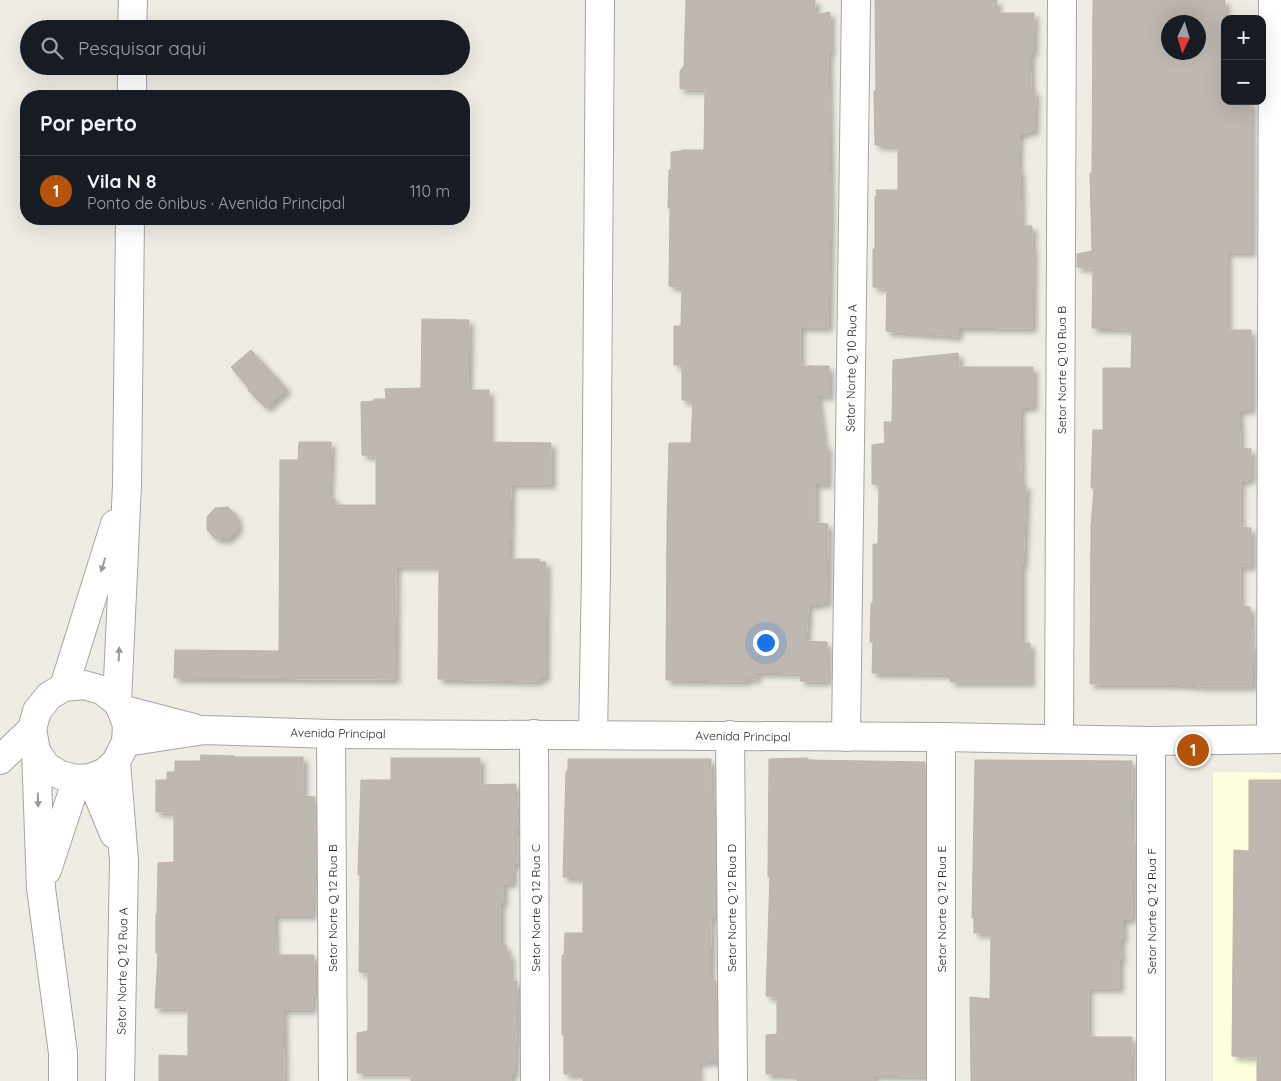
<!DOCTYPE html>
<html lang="pt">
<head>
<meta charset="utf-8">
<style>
	body { margin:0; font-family:Quicksand,sans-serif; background:#242831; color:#f1f3f6 }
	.controls { position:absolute; right:15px; top:15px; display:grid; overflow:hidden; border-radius:10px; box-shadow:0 5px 20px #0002 }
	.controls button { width:45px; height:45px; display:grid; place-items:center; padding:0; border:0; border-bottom:1px solid #363941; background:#171b24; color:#f1f3f6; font:25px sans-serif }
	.compass { position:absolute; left:1161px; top:15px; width:45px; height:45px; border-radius:50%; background:#171b24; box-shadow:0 5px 20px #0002; rotate:184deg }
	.you { position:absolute; left:765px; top:642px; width:18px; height:18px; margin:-12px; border:4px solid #fff; border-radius:50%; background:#1a73e8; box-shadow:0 0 0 8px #1a73e833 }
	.badge { display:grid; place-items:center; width:32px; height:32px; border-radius:50%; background:#b45309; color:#fff; font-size:16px; font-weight:700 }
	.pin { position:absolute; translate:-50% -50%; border:2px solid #fff; box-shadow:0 1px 5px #0006 }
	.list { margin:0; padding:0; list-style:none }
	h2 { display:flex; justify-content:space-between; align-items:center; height:65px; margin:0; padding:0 20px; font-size:21px }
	h2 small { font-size:16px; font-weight:400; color:#9ea1a6 }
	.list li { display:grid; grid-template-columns:32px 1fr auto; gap:15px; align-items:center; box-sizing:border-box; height:70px; padding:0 20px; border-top:1px solid #363941 }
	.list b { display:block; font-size:19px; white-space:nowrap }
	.list p { margin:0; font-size:16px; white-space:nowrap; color:#9ea1a6 }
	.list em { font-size:16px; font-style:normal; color:#9ea1a6 }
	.icon { flex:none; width:28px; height:28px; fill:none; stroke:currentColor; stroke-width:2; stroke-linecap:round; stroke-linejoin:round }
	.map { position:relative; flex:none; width:1281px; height:1081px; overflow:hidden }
	.search { position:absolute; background:#171b24; box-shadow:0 5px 20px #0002; left:20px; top:20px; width:450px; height:55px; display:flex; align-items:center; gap:12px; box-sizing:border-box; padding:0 18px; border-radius:28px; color:#9ea1a6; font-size:19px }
	.panel { position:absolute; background:#171b24; box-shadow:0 5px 20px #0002; left:20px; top:90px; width:450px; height:135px; border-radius:20px }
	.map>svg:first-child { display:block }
	.education { fill:#fcfede }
	.building { fill:#bfb8b1; stroke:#c0b3a7; fill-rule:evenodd; filter:url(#shadow) }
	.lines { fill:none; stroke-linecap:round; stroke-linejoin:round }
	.minor-casing { stroke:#a5a5a5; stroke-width:30 }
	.tertiary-casing { stroke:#a5a5a5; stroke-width:30 }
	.minor { stroke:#fff; stroke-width:28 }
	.tertiary { stroke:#fff; stroke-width:28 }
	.oneway { fill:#9a9a9a }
	.labels { text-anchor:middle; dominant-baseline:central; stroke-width:4; stroke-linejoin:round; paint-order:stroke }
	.street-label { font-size:12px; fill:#1e1e1e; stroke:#fff }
</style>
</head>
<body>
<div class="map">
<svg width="1281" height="1081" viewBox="0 0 1281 1081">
	<defs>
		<filter id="shadow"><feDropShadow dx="4.5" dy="4.5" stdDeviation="2.5" flood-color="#0004"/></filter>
	</defs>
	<rect width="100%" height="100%" fill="#efece4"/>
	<polygon class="education" points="1213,772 1281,773 1281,1081 1213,1081"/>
	<g class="building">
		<polygon points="686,0 815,0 815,15 830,12 830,52 828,52 830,210 828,327 800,327 800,366 829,366 829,396 817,395 824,445 827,445 827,484 815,483 815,523 828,524 827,602 808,605 806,641 827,642 827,681 800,681 801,673 756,672 756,679 746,678 746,681 666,680 667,523 669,443 691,443 693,401 682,400 682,365 674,365 674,326 681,326 682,287 669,286 670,208 668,208 669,170 671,170 671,152 682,151 682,150 704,150 705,89 680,89 680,71 684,66"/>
		<polygon points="875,0 997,0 996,13 1034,13 1033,52 1030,52 1031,91 1035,91 1034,130 1019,134 1018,170 1020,170 1021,226 1032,226 1032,250 1033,250 1032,328 958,327 958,336 886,331 887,288 873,287 873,249 875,249 875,196 877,197 876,190 898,190 898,146 875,145 874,91 876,91"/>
		<path d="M1093 0H1225V101H1251V252H1227V330H1251V409L1239 410 1240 448 1251 449V479L1240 481V527L1251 528V566H1240V606L1250 607 1251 646H1253L1252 686H1204L1170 684H1090L1091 527 1094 488H1091L1093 430H1103V368H1131L1132 329 1092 328 1093 268 1077 267V254L1092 251 1090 173H1092ZM1168 22H1198V52H1168Z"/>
		<polygon points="422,319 469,320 468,390 489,390 489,442 551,443 551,484 511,484 509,559 539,559 540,562 546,562 545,677 539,678 538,681 438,679 439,566 396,566 395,679 174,678 175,650 279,651 280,460 298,460 299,442 331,442 329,498 335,498 335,505 376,505 376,456 362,455 361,402 374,401 374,399 386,399 385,389 421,388"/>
		<polygon points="251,350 287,389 266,408 248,390 249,389 231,367"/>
		<polygon points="958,353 959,367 1033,367 1033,406 1020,408 1021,485 1026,485 1023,564 1021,564 1021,643 1030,643 1030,682 950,682 951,674 872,673 873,642 870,642 871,603 873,603 873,544 878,544 879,485 872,484 872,445 885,443 884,422 892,422 893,360"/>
		<polygon points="228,507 237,516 238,528 229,538 216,539 207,530 207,517 215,508"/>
		<polygon points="201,755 234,756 234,757 303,757 303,796 315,797 315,875 313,875 312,915 274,915 275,955 314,955 314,994 312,994 312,1009 283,1009 284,1081 159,1081 159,1055 188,1056 188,1008 155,1008 158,953 156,953 156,914 157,914 158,863 174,862 174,812 156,812 156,780 167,780 167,772 175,772 175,761 200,761"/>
		<polygon points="391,758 480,758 480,785 516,784 515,798 518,798 516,837 518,837 518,863 513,863 512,883 503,883 503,902 500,902 500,945 506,945 507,955 510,954 510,981 517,981 516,1033 514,1073 511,1073 511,1081 411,1081 411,1073 357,1073 357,1033 368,1031 368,973 359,972 360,875 358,875 361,780 391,780"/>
		<polygon points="808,758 808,760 925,762 925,1076 873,1075 873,1081 797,1081 797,1075 766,1074 766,1035 777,1034 777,997 766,996 770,877 768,877 769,759"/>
		<polygon points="568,759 711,759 711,799 715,799 716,889 714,889 714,917 711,917 710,980 716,981 717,1061 698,1062 698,1081 583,1081 583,1074 564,1074 564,1035 562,1035 562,955 564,956 565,933 583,933 583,878 563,877 566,771 568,771"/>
		<polygon points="975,760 1132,761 1131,841 1133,840 1132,918 1122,920 1123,938 1120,938 1121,959 1119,959 1119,988 1088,988 1088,1037 1132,1037 1131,1081 971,1081 970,997 990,999 991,933 974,933 974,918 972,918"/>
		<polygon points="1249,780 1281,780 1281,1081 1257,1081 1257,1057 1232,1056 1234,850 1249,851"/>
	</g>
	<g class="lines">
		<defs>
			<g id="minor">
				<polyline points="331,734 333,1081"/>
				<polyline points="534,734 535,1081"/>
				<polyline points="730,735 733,1081"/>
				<polyline points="846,737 856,0"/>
				<polyline points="941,737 941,1081"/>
				<polyline points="1059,739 1062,0"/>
				<polyline points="1271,739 1273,0"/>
				<polyline points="1151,741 1151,1081"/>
				<polyline points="0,760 32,729"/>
				<polyline points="116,762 124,861 120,1081"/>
				<polyline points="91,778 114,834"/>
			</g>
			<g id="tertiary">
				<polyline points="132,29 133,0"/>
				<polyline points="132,96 132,66"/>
				<polyline points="64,687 115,524"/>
				<polyline points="117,702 127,485 130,219"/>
				<polyline points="121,709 194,728"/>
				<polyline points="593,735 596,574 600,0"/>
				<polyline points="126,742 205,730 331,734 941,737 1151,741 1281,739"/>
				<polyline points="36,751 46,766 60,775 77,779 91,778 105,772 116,762 126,742 127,725 121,709 117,702 102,690 84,685 64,687 49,696 37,711 32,729 36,751 41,888 63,1053 63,1081"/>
				<polyline points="47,870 77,779"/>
			</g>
		</defs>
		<use href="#minor" class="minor-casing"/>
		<use href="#tertiary" class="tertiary-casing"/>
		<use href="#minor" class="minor"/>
		<use href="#tertiary" class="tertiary"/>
	</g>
	<defs><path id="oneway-solid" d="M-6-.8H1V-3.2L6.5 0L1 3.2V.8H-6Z" transform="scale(1.25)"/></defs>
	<g class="oneway">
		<use href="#oneway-solid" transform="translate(103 565) rotate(107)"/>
		<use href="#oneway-solid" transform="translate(119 654) rotate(-87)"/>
		<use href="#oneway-solid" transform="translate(38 800) rotate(88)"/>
	</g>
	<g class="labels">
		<g class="street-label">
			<text transform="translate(851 368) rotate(-89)">Setor Norte Q 10 Rua A</text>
			<text transform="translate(1061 370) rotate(-90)">Setor Norte Q 10 Rua B</text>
			<text transform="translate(338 733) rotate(1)">Avenida Principal</text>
			<text transform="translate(743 736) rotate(1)">Avenida Principal</text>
			<text transform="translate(332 908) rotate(-90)">Setor Norte Q 12 Rua B</text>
			<text transform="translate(535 908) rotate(-90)">Setor Norte Q 12 Rua C</text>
			<text transform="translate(731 908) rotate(-90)">Setor Norte Q 12 Rua D</text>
			<text transform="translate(941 909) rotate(-90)">Setor Norte Q 12 Rua E</text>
			<text transform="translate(1151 911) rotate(-90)">Setor Norte Q 12 Rua F</text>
			<text transform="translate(122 971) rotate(-89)">Setor Norte Q 12 Rua A</text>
		</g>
	</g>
</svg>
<div class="controls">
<button>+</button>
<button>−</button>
</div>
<svg class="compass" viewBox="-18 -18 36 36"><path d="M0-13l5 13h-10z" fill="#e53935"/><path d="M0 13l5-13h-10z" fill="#9ea1a6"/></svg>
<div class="you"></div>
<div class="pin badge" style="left:1193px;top:750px">1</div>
<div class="search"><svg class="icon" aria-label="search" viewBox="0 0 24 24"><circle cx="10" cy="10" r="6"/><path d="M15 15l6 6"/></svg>Pesquisar aqui</div>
<section class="panel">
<h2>Por perto<small></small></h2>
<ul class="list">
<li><span class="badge">1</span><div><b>Vila N 8</b><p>Ponto de ônibus · Avenida Principal</p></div><em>110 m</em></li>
</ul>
</section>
</div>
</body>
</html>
